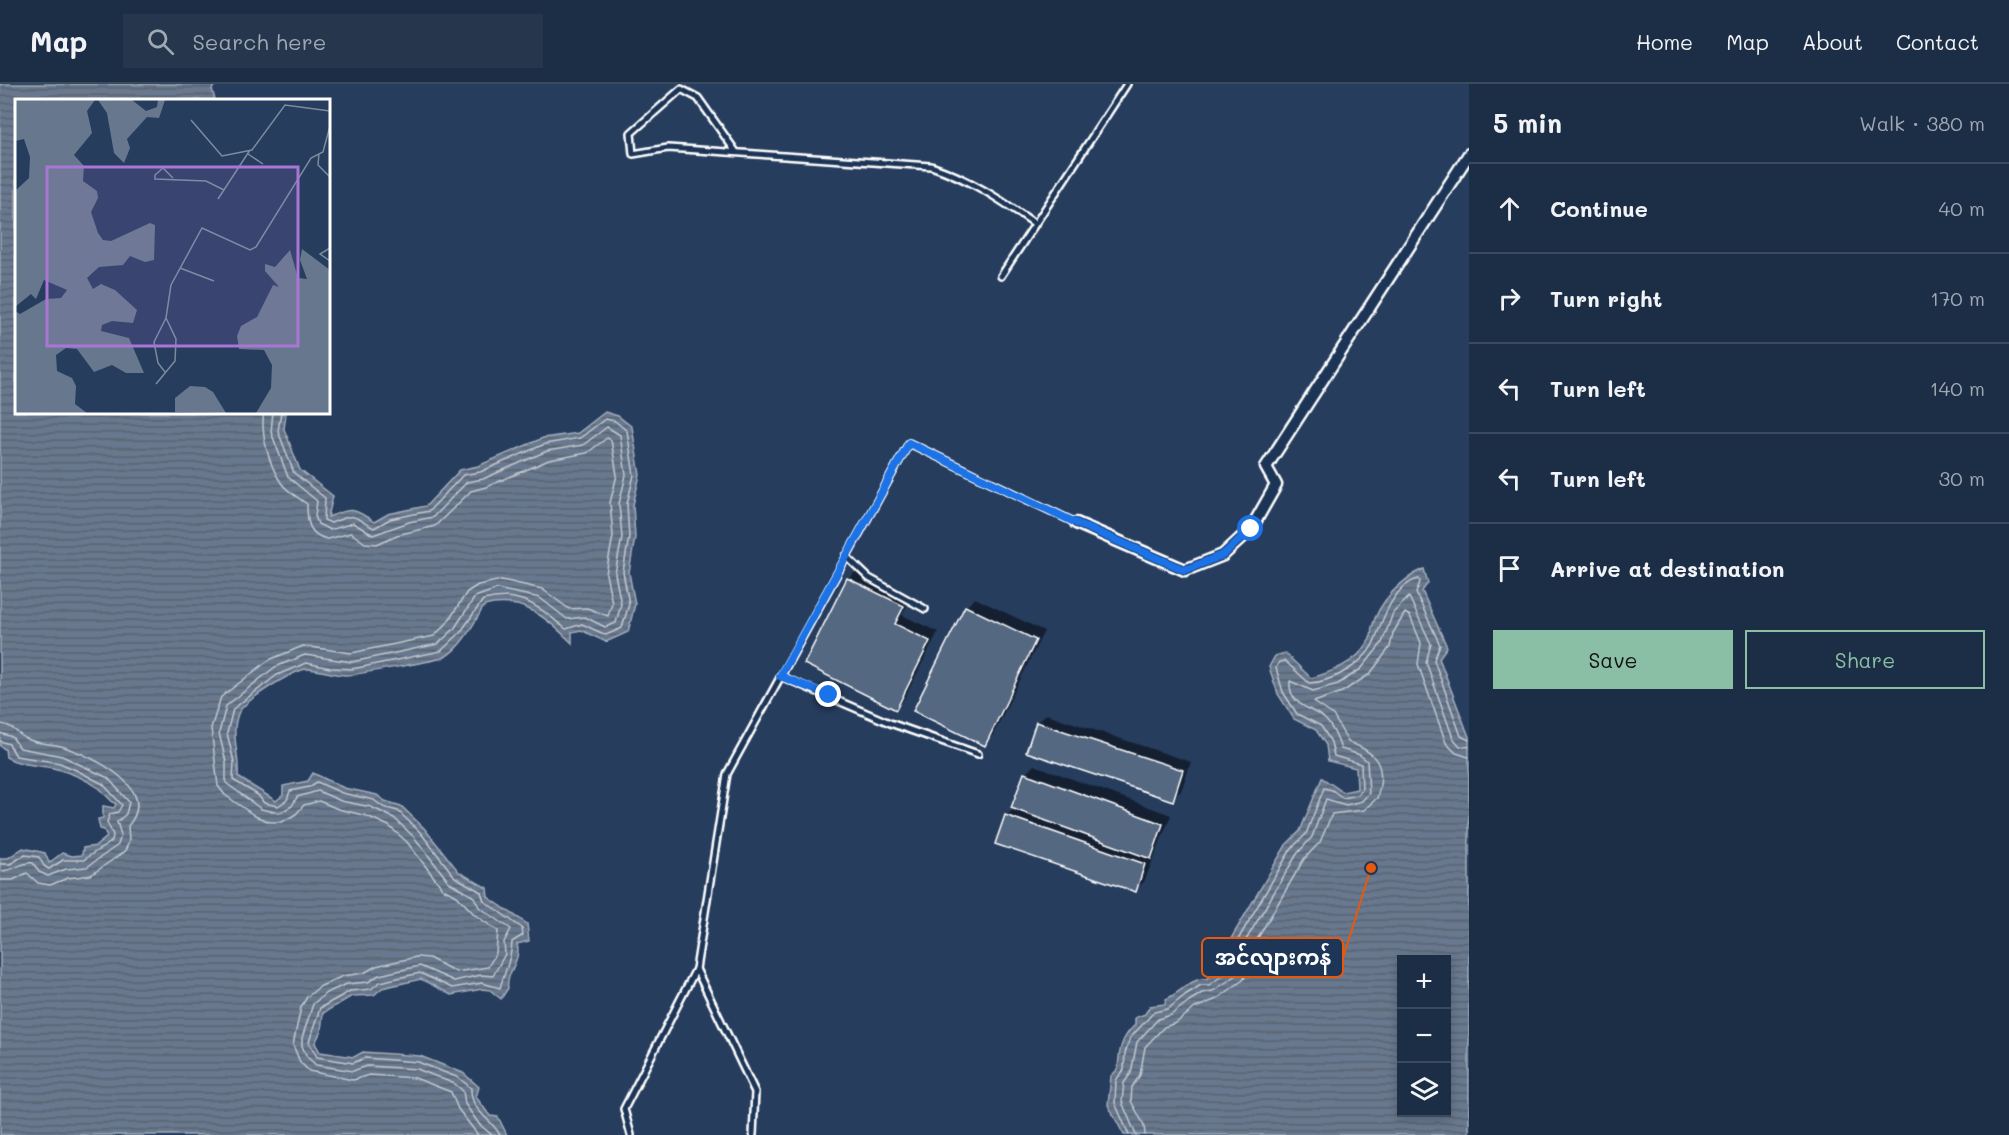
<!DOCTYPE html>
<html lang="en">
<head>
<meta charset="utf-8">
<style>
	body { margin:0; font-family:Mali,"Noto Sans Myanmar",sans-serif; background:#25364d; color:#f1f3f6 }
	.controls { position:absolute; right:18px; bottom:18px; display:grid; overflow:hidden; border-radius:0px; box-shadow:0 3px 9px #0003 }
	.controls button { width:54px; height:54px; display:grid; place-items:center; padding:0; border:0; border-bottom:2px solid #3a4a5f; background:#1c2e46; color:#f1f3f6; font:30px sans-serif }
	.stop { position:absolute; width:18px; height:18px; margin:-14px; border:4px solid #1a73e8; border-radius:50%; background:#fff }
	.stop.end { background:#1a73e8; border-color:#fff; box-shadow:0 2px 6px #0008 }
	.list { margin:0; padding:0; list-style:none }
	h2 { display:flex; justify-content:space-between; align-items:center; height:78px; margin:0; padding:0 24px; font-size:26px }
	h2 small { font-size:20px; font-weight:400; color:#a0a8b3 }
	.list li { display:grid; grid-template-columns:39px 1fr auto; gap:18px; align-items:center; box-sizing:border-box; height:90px; padding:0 24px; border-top:2px solid #3a4a5f }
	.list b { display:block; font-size:22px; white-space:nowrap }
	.list em { font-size:20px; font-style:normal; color:#a0a8b3 }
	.actions { display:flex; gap:12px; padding:18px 24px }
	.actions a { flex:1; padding:14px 0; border:2px solid #8abfa5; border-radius:0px; text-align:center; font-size:21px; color:#8abfa5 }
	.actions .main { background:#8abfa5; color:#111 }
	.icon { flex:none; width:33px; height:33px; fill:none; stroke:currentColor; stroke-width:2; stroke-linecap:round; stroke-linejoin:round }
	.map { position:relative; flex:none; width:1469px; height:1051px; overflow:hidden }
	header { display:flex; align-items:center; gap:36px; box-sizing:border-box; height:84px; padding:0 30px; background:#1c2e46; border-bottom:2px solid #3a4a5f }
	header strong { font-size:28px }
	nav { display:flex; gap:33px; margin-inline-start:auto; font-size:21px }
	.search { width:420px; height:54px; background:#25364d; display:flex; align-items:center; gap:15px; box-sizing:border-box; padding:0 21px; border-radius:0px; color:#a0a8b3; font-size:22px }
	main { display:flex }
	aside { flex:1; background:#1c2e46 }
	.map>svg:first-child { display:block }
	.water { fill:url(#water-rules); stroke:#a4aebb; stroke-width:1.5; fill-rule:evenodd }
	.shadow { fill:#0007 }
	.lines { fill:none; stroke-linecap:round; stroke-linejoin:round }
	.shore { stroke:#c2c9d2; stroke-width:1.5 }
	.building { fill:#556781; stroke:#fff; stroke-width:1.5 }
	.service-casing { stroke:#fff; stroke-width:10 }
	.minor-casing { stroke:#fff; stroke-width:15 }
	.service { stroke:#1d3557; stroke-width:5 }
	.minor { stroke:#1d3557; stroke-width:10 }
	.route { stroke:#1a73e8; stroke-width:8 }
	.inset-road { fill:none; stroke:#7d8b9e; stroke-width:1.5 }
	.view { fill:#a976d5; fill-opacity:0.15; stroke:#a976d5; stroke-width:3 }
	.inset-edge { fill:none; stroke:#fff; stroke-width:3 }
	.leader { fill:none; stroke:#e8590c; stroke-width:2 }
	.callout-dot { fill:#e8590c; stroke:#1d3557; stroke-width:2 }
	.callout { fill:#1d3557; stroke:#e8590c; stroke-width:2 }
	.callout-label { font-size:21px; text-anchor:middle; font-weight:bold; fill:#fff }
</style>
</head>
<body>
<header>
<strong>Map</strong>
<div class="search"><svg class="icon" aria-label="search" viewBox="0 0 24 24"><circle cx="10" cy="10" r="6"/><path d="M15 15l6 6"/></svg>Search here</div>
<nav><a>Home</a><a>Map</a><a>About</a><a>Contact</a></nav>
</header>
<main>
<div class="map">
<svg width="1469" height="1051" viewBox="0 0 1469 1051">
	<defs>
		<pattern id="water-rules" width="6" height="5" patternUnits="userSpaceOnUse" patternTransform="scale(1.5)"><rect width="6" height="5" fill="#67788e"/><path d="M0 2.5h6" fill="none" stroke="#5a626d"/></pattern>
	</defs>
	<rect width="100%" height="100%" fill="#263d5e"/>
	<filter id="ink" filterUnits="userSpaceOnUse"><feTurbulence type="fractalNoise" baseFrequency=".0167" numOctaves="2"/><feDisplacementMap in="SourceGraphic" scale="12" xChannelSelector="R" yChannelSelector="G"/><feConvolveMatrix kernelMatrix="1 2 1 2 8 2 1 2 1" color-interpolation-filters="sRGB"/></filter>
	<g filter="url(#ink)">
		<g class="water">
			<path d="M0 0H216L212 5 215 16H16V328L286 329 284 345 300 386 333 412 328 433C352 424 353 423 374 438L388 430 426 422 460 386 478 382 543 354 578 349 605 328 618 332 632 343 640 391 633 421 635 453 629 489 635 520 628 548 606 558 581 546 572 548V559C546 534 524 512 484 522 474 539 463 562 445 573 440 576 354 591 346 591 336 591 312 584 306 585 291 588 243 617 238 630 230 652 240 670 238 693L276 717 283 711V702L308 697 313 689 344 704 377 711 385 717 401 722 424 744 459 788 487 804 488 813 527 840 529 857 517 860C522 877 505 889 508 904L501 915 490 906 482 905 451 911 421 895 382 904 374 911 352 912 323 929 321 947 315 959 320 968 354 973 363 968 420 972 463 989 479 1003 476 1013 490 1032 498 1033 507 1051H0V774H8L23 764 45 769 49 779 62 769 72 772 82 771 83 764 96 762 107 753 104 746 100 745 98 735 103 734V722L114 724 116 720C109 716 105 709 99 704 89 697 73 690 61 686 43 680 22 683 6 673L5 665 0 662Z"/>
			<path d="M1424 485 1428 499 1422 507 1447 563 1439 574 1469 653V1051H1124L1108 1021 1111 992 1118 985C1119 966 1121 954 1135 941V934L1145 930 1150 922 1165 920 1166 915C1179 910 1192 893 1206 895L1226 882 1229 858 1286 761 1300 747 1322 694 1343 708 1357 705 1356 684 1328 677 1326 661 1316 646 1294 635 1278 610 1269 583 1275 572 1285 569 1311 594C1333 588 1362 576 1371 552 1372 549 1371 546 1372 543 1379 518 1401 495 1424 485ZM1402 876H1446V1028H1402Z"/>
		</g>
		<g class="shadow">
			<polygon points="857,486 911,514 902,531 938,548 904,615 895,624 848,495"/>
			<polygon points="975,514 1044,547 993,651 984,660 966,523"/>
			<polygon points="1046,630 1191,678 1181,707 1172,715 1037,638"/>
			<polygon points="1034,681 1171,731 1144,798 1135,806 1006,732 1015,724 1025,690"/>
		</g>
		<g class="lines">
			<g class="shore">
				<path d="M264 328C260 349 269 382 282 400 288 408 299 414 307 420 307 437 308 451 327 455L351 449 365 459 377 460 397 451 435 442 471 407 486 403 549 376 587 369 607 354 611 356 617 391 610 419 613 452 606 490 612 519 608 532 587 524 569 525 542 505 502 496 478 501 467 508 447 539 434 552 351 569 303 562 269 576 221 613 211 644 218 702 225 711 255 732 270 738H282L296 730 304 721 319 717 338 725 367 732 389 742 407 758 443 805 457 812 475 831 498 847 496 869 488 883 456 888 429 874 416 873 376 882 364 889 343 892 319 903 307 913 301 923 293 961 300 978 309 987 353 996 369 991 415 994 451 1008 458 1025 478 1051"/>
				<polyline points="273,328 271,348 288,393 317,417 315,432 318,440 330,446 353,439 373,451 409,438 433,433 467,398 483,395 547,367 583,361 607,343 620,351 626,391 619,420 622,453 615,490 621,520 616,539 605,543 585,533 567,535 540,514 497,505 475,513 454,545 438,560 352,578 305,571 275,583 226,622 219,649 226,678 226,699 261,725 279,729 292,722 297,713 318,707 341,717 371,723 394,734 414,753 449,798 474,813 479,823 511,845 504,858 505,870 493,892 481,891 454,897 420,882 379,891 368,898 347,900 326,909 313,920 302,954 302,962 307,973 316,981 353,987 367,982 417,985 455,1000 463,1007 465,1020 479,1040 492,1051"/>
				<path d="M281 328 278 347 294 389 325 414 324 436 331 439C360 428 349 432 374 444L390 435 429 427 463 391 480 388 545 360 580 354 605 335 615 337 627 347 634 391 627 420 629 453 623 488 629 520 622 544 606 551 582 540 566 545C538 523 522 506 483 516L460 549 441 567 352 585 330 584 306 579 277 591 233 625 227 649 234 678 233 696 258 711 264 719 278 722 287 716 290 707 309 703 317 698 342 709 374 716 383 723 398 727 420 748 455 793 481 808 484 817 522 844 523 851 512 858C511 878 505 886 500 904L482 899 452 904 420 889 380 898 371 905 350 907 320 924 309 958 317 973 353 979 365 974 418 978 459 994 471 1004C470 1027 491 1034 500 1051"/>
				<path d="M0 640C14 641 16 650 27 655 40 661 54 659 67 664 97 675 160 705 128 742L129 757 125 767 91 791 68 794 50 801 38 799 27 789 13 796H0"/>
				<path d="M0 649 12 653 20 664 62 672 108 694 129 718 126 730 117 738 121 751 118 761 87 783 66 785 48 792 39 788 33 779C22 777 13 788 0 787"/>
				<path d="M0 657 9 660 16 672 60 679 78 687 103 700 122 721 118 728 110 730 107 738 113 751 112 757C103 765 92 768 84 776H63L49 785 44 782 39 773 25 771 10 780H0"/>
				<path d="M1129 1051 1115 1019 1116 996 1124 986 1125 969 1130 954 1154 928 1168 925 1185 911 1201 901H1209L1231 886 1236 859 1291 765 1306 750 1324 704 1332 706 1343 714 1358 711 1362 706 1361 680 1334 672 1331 658 1321 642 1297 630 1283 608 1276 584 1279 578 1285 577 1309 599C1334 598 1368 578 1376 553 1383 534 1395 500 1419 495L1420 498 1416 509 1440 561 1434 576 1461 652 1469 656"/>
				<path d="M1136 1051 1122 1018 1124 999 1131 989 1137 958 1158 935 1171 931 1189 917 1202 909 1213 907 1237 891 1243 861 1297 770 1312 753 1326 715 1346 721 1362 717 1369 709 1367 677 1360 671 1341 665C1338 656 1333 644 1326 636 1314 624 1288 623 1290 597L1313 607 1338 600 1361 585 1382 559 1393 529 1409 513 1431 560 1426 578 1453 654 1460 662 1469 663"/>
				<path d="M1145 1051 1144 1041 1131 1017 1132 1003 1140 991 1145 963 1164 943 1176 939 1195 924 1217 915 1243 896 1249 886 1252 864 1304 775 1320 758 1332 730 1364 726 1377 714C1387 682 1377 668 1348 658L1333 631 1314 618 1342 608 1370 590 1390 563 1393 549 1405 529 1410 532 1421 559 1418 580 1446 659 1456 669 1469 673"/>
			</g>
		</g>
		<g class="building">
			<polygon points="847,494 904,522 895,540 930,557 896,626 804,580"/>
			<polygon points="965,522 1036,556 985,662 913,627"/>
			<polygon points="1036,638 1183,686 1173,717 1026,668"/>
			<polygon points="1024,689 1163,740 1151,775 1011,724"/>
			<polygon points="1005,731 1145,780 1136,808 995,760"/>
		</g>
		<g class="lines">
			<defs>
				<g id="service">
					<path d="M736 68 698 14 681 5 631 49 633 70 668 64 931 82C970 95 1001 116 1034 139"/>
					<polyline points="1001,192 1127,0"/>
					<polyline points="846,472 869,494 925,525"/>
					<polyline points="780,592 890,639 978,670"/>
					<polyline points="631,1051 624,1025 696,885"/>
					<polyline points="753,1051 755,1008 696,885 727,690 909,359 1076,439"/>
				</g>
				<polyline id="minor" points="1076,439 1185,486 1223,471 1251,445 1276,401 1266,383 1469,70"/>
			</defs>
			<use href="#service" class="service-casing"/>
			<use href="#minor" class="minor-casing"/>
			<use href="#service" class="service"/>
			<use href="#minor" class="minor"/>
		</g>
	</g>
	<g class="lines" filter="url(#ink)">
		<polyline class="route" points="829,611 780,592 909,359 1076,439 1185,486 1223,471 1251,445"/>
	</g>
	<g transform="translate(15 15)">
		<rect width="315" height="315" fill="#263d5e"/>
		<path d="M0 1H80L72 12 77 34 59 56 69 67 68 82 82 92 83 99 76 113 83 134 88 141 96 142 135 124 140 126 139 161 130 163 115 157 108 166 84 168 72 179 78 190 86 185 100 191 122 211 118 224 97 222 87 226 86 232 114 239 129 274H111L97 266 79 273 62 250 51 249 41 256 42 272 57 279 61 287 60 305 72 314H0V212L5 215 31 200 46 199 52 191 29 181 21 200 16 195 0 208V92L14 79 15 58 9 40 0 42ZM83 1H117L131 12 142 8 143 1H150L144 19 132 18 112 40 115 49 109 64 99 54 92 14ZM287 150 315 171V314H241L256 289 257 266 249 251 224 250 222 237 226 227 242 218 258 186 264 188 250 172V165L260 168 275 151 283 179 292 180 285 161ZM175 287 190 288 198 293 211 314 160 313V299Z" fill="#67788e"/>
		<path class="inset-road" d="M176 21 207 57 237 51 270 6 315 12M304 54 303 66 315 78M233 55 248 65M158 79 148 69 140 76V80L191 82 209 91M203 100 235 51M315 149 305 155 315 162M165 169 199 182M150 273 143 264 139 243 151 219M141 285 160 262 161 240 151 219 156 186 187 129 235 151 241 148 296 59 308 53 315 27"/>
		<path class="view" d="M32 68H283V247H32Z"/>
		<rect width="315" height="315" class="inset-edge"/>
	</g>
	<path class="leader" d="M1371 784L1343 874"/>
	<circle class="callout-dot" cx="1371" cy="784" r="6"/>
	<rect class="callout" x="1202" y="854" width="141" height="39" rx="6"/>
	<g class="callout-label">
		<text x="1273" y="881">အင်လျားကန်</text>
	</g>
</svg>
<div class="controls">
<button>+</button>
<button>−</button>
<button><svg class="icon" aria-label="layers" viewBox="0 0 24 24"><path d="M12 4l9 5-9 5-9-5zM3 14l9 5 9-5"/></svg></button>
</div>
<div class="stop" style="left:1251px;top:445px"></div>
<div class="stop end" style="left:829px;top:611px"></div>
</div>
<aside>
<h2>5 min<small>Walk · 380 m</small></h2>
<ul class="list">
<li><svg class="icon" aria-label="ahead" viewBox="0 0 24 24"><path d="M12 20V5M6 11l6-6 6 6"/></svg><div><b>Continue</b></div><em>40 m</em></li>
<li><svg class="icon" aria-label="right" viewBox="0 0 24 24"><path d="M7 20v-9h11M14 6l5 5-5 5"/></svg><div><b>Turn right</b></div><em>170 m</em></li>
<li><svg class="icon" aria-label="left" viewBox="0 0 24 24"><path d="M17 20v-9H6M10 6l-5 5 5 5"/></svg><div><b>Turn left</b></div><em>140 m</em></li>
<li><svg class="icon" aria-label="left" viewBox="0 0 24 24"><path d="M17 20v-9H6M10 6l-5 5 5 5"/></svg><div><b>Turn left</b></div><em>30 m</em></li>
<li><svg class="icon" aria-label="arrive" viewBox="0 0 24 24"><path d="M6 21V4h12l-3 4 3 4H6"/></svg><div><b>Arrive at destination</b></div></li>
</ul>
<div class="actions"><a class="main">Save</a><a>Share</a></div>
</aside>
</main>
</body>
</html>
